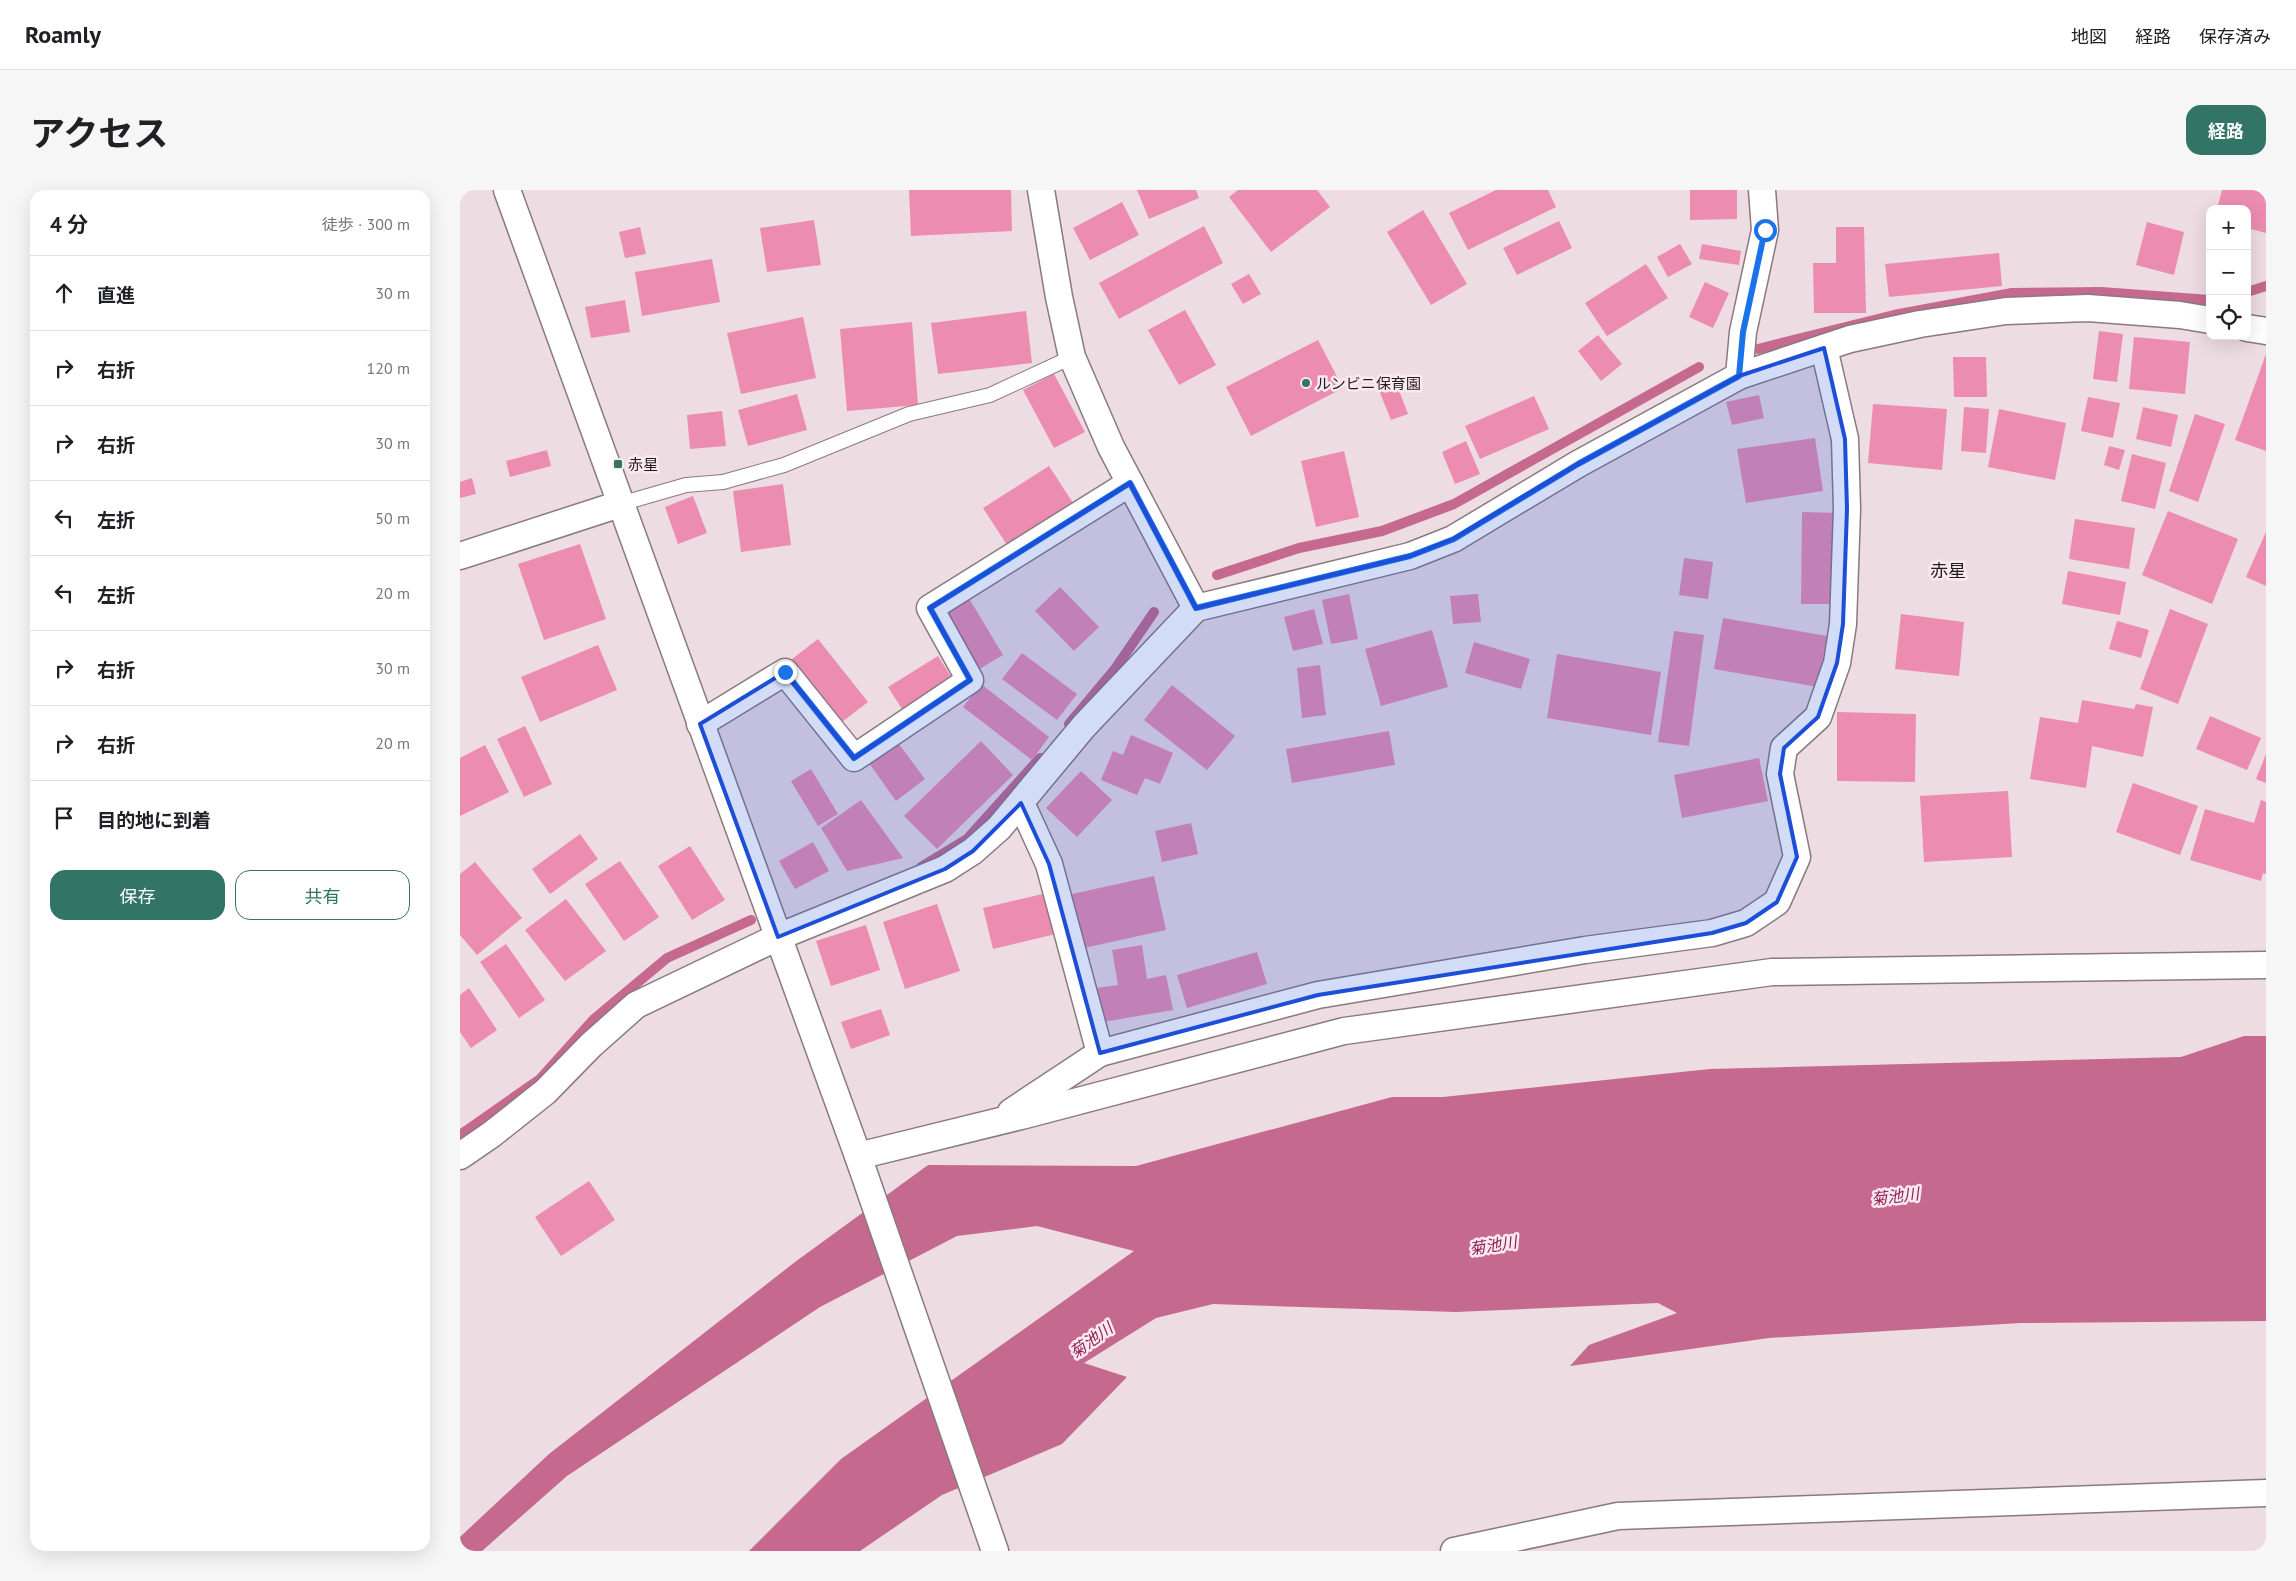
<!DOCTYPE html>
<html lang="ja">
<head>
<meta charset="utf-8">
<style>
	body { margin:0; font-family:"PT Sans","Noto Sans JP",sans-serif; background:#f6f6f6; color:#202124 }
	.controls { position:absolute; right:15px; top:15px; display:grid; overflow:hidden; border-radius:10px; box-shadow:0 5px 20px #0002 }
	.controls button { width:45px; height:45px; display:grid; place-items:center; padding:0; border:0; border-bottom:1px solid #e0e0e0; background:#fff; color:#202124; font:25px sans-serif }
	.stop { position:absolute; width:15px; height:15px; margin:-11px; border:4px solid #1a73e8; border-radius:50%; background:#fff }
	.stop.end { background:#1a73e8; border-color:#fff; box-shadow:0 1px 5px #0008 }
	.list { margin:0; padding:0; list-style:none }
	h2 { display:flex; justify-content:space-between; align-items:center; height:65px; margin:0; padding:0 20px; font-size:21px }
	h2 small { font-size:16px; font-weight:400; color:#757577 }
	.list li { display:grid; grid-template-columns:32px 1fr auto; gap:15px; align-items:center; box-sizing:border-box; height:75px; padding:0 20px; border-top:1px solid #e0e0e0 }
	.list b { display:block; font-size:19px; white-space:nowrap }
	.list em { font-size:16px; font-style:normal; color:#757577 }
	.actions { display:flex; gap:10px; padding:15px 20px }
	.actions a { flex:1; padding:11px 0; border:1px solid #327465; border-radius:15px; text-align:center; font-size:18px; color:#327465 }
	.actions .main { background:#327465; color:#fff }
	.icon { flex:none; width:28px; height:28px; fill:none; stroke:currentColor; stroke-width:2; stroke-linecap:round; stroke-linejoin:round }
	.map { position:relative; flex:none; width:1806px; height:1361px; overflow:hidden; border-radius:15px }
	header { display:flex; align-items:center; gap:30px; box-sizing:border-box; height:70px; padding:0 25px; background:#fff; border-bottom:1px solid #e0e0e0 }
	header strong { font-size:24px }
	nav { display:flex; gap:28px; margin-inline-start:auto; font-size:18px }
	.intro { display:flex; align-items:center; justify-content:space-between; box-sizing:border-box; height:120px; padding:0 30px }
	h1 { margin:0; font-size:35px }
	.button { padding:12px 22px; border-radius:15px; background:#327465; color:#fff; font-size:18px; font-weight:700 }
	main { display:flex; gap:30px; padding:0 30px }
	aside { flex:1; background:#fff; border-radius:15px; box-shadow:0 5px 20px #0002 }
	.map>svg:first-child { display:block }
	.water { fill:#c5698e }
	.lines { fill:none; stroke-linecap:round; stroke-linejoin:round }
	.stream { stroke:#c5698e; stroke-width:10 }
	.building { fill:#ec8cb1 }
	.service-casing { stroke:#897a7e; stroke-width:16 }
	.minor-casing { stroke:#897a7e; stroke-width:29 }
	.service { stroke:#fff; stroke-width:14 }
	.minor { stroke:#fff; stroke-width:26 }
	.route { stroke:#1a73e8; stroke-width:6 }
	.marked { fill:#1d4ed8; fill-opacity:0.2; stroke:#1d4ed8; stroke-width:4; stroke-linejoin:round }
	.poi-dot { fill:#327465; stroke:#fae9ef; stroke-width:2 }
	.labels { text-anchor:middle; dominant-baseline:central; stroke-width:5; stroke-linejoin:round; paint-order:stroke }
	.poi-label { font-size:15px; fill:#231d1f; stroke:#fae9ef; text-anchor:start }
	.water-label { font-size:16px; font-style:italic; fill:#8e1e55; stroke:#fae9ef }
	.quarter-label { font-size:18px; fill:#231d1f; stroke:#fae9ef }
</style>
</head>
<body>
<header>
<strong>Roamly</strong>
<nav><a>地図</a><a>経路</a><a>保存済み</a></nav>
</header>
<div class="intro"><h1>アクセス</h1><a class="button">経路</a></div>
<main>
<aside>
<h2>4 分<small>徒歩 · 300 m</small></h2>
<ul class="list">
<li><svg class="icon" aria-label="ahead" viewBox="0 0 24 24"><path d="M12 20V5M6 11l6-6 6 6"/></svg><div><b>直進</b></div><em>30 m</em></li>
<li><svg class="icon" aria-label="right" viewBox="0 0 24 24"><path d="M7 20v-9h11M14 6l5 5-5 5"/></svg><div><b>右折</b></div><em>120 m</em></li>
<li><svg class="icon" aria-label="right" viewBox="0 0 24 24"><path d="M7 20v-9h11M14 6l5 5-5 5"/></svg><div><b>右折</b></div><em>30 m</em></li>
<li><svg class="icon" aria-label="left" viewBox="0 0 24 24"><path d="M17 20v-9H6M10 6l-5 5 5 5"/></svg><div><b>左折</b></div><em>50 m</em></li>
<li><svg class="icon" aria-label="left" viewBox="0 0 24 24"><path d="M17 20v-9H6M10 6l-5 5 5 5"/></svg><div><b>左折</b></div><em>20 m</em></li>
<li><svg class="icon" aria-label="right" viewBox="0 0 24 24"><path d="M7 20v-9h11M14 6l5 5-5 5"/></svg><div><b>右折</b></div><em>30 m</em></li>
<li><svg class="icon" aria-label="right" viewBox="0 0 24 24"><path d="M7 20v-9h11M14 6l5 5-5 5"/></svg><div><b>右折</b></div><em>20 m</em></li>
<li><svg class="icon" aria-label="arrive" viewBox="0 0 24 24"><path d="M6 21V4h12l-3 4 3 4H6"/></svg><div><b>目的地に到着</b></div></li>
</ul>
<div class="actions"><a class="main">保存</a><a>共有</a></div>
</aside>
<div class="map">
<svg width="1806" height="1361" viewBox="0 0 1806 1361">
	<rect width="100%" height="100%" fill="#eddce2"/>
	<polygon class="water" points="1784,846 1806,846 1806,1131 1561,1133 1309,1148 1110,1176 1129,1155 1217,1123 1198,1113 996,1122 753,1114 696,1128 624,1173 667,1187 602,1254 482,1305 400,1361 289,1361 381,1269 674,1061 577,1036 497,1046 360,1117 107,1286 22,1361 0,1361 0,1347 89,1264 335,1072 468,975 676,976 932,907 983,907 1250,879 1721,867"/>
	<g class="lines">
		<g class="stream">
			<polyline points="1787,102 1806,96"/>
			<polyline points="1298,159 1434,125 1552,103 1641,102 1750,110"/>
			<polyline points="757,385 839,358 922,341 994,314 1239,177"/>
			<polyline points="609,534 655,479 694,422"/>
			<polyline points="461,677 507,649 580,568"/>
			<polyline points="0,945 80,889 134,829 207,768 291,730"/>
		</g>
	</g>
	<g class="building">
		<polygon points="449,0 551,0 552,41 451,46"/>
		<polygon points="677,0 736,0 739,8 689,29"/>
		<polygon points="778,0 857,0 870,17 811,62 769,7"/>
		<polygon points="1036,0 1088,0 1096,17 1008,60 989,23"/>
		<polygon points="1230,0 1277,0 1277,29 1230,30"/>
		<polygon points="1762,0 1806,0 1806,43 1787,38 1787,19 1757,19"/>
		<polygon points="662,12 679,45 630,70 613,38"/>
		<polygon points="963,20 1007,94 971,115 927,42"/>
		<polygon points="354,30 361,75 307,82 300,38"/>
		<polygon points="1099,31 1112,58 1057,85 1043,58"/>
		<polygon points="1687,32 1724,42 1714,85 1676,75"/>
		<polygon points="744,36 763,73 659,129 639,93"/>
		<polygon points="180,37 186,64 165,68 159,42"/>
		<polygon points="1376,37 1404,37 1406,123 1354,123 1353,73 1376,73"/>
		<polygon points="1220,54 1232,74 1208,87 1197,67"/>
		<polygon points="1242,54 1281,61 1279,75 1239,69"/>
		<polygon points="1539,63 1542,96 1429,107 1425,74"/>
		<polygon points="252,69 260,112 182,126 175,82"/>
		<polygon points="1186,74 1208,108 1147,146 1125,113"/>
		<polygon points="789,84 801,104 783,114 771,94"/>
		<polygon points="1245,92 1269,103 1253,138 1229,127"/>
		<polygon points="165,110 170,142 131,148 125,117"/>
		<polygon points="725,120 756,175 719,195 688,140"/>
		<polygon points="566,121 572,173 478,184 471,133"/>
		<polygon points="343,127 356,188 281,204 267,143"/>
		<polygon points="452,132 458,215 387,221 380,139"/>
		<polygon points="1639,141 1663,144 1657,192 1633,189"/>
		<polygon points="1138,145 1162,174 1141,191 1118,161"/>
		<polygon points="1674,147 1730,152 1725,204 1669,199"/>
		<polygon points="858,150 883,198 791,246 766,197"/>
		<polygon points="1806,164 1806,261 1775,250"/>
		<polygon points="1493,167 1526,167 1527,207 1494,207"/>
		<polygon points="594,184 625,242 594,258 563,200"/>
		<polygon points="934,187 948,224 931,230 916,193"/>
		<polygon points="337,204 347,240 288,256 278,220"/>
		<polygon points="1299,205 1304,228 1272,235 1266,212"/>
		<polygon points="1074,206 1089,239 1020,269 1005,236"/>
		<polygon points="1628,207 1660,213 1653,248 1621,241"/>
		<polygon points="1413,214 1487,219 1482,280 1408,273"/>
		<polygon points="1504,217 1529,219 1526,263 1501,261"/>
		<polygon points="1683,217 1718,225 1711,257 1676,249"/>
		<polygon points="1539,219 1606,233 1595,290 1528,277"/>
		<polygon points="262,221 266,256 230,259 227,225"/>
		<polygon points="1735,224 1765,234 1738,312 1709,301"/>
		<polygon points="1355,248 1363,301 1286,313 1277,259"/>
		<polygon points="1006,251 1020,284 995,294 982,262"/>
		<polygon points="1649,256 1665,260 1659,280 1644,275"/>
		<polygon points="87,260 91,276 50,287 46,271"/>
		<polygon points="884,261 899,327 856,337 841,271"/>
		<polygon points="1672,264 1706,273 1695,319 1661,311"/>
		<polygon points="589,276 615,316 549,358 523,318"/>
		<polygon points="12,288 16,304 0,308 0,292"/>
		<polygon points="323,294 331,355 281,362 273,301"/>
		<polygon points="233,306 247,343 218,354 205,317"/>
		<polygon points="1708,321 1778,349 1752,414 1682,385"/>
		<polygon points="1342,322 1381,323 1380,414 1341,414"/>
		<polygon points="1615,329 1675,338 1669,379 1609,369"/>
		<polygon points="1806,342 1806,396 1786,387"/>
		<polygon points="120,354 146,429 84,450 58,374"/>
		<polygon points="1224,368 1253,372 1248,409 1219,405"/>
		<polygon points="1608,381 1666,392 1660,425 1602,414"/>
		<polygon points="600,397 639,437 614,461 575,421"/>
		<polygon points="889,404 898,449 871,454 862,410"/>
		<polygon points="1018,404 1021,432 993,434 990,406"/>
		<polygon points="507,405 543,465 516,481 480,421"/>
		<polygon points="854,419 863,454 833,461 824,427"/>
		<polygon points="1710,419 1748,434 1718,514 1680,499"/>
		<polygon points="1441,424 1504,432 1499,486 1435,479"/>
		<polygon points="1263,428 1367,446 1358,497 1254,479"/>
		<polygon points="1657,431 1689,440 1681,468 1649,459"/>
		<polygon points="972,440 988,497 921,516 905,459"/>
		<polygon points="1214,441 1244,445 1229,556 1198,552"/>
		<polygon points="358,449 408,512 382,532 332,469"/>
		<polygon points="1014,452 1070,469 1061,499 1005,483"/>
		<polygon points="138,455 157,500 80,532 61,487"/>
		<polygon points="562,463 617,504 597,530 542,489"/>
		<polygon points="1097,464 1201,482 1191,545 1087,528"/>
		<polygon points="478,466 497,496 447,527 428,497"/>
		<polygon points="860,475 866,525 842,528 837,478"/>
		<polygon points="521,494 589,547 572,570 503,517"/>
		<polygon points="712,495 775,546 747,580 684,530"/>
		<polygon points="1622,510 1674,519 1676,514 1693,517 1683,567 1632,556 1626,598 1570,589 1580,527 1618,533"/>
		<polygon points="1377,522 1456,524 1455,592 1377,591"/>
		<polygon points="1750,526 1801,548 1787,580 1736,559"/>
		<polygon points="65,536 92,594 64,607 37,549"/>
		<polygon points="929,541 935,575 832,593 826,559"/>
		<polygon points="671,545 713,563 700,594 685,588 677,605 641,590 653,561 663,565"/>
		<polygon points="433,546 465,589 436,611 404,566"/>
		<polygon points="521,551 553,585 477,659 444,626"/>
		<polygon points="25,555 49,602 0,626 0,568"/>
		<polygon points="1806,564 1806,593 1796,589"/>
		<polygon points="1299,568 1308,611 1222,628 1214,585"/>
		<polygon points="351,579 378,624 358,636 331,591"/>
		<polygon points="621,581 652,610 617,647 586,618"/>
		<polygon points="1673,593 1738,616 1720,665 1656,642"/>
		<polygon points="1548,601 1552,667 1464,672 1460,606"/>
		<polygon points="401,610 443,668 387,681 361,638"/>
		<polygon points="1801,610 1806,612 1806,684 1803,683 1801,691 1730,670 1745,619 1794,633"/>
		<polygon points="731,633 738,664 702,672 695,641"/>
		<polygon points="120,644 138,669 90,704 72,679"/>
		<polygon points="353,652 369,681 335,699 319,671"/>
		<polygon points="230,656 265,710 232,730 198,676"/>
		<polygon points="160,671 199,727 164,751 125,694"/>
		<polygon points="15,672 62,728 17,765 0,745 0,684"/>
		<polygon points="694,686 706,740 624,758 612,704"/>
		<polygon points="591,702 600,743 533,759 523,718"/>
		<polygon points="106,709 146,761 105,791 65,740"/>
		<polygon points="477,714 500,781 445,799 423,732"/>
		<polygon points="406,735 420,780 371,796 356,751"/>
		<polygon points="46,754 85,810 59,828 20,772"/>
		<polygon points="682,755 687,789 706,785 713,820 643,832 637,798 658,795 652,760"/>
		<polygon points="797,762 807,794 727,818 717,785"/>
		<polygon points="9,798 37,840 11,858 0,842 0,805"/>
		<polygon points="421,819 430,845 391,859 381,832"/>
		<polygon points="129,991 155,1030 101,1066 75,1027"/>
	</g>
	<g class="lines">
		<defs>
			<polyline id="service" points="160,314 226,295 263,292 324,275 449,224 530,205 612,167"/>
			<g id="minor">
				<polyline points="47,0 398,966 535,1361"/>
				<polyline points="581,0 599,107 612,167 651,257 736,418"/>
				<polyline points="1787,138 1806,141"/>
				<polyline points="1279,186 1283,142 1305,40 1302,0"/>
				<polyline points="0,366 160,314"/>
				<polyline points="240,534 325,482 394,568 510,490 470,418 670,293"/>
				<polyline points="640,863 858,805 1125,760 1252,743 1286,733 1317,712 1337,667 1320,584 1324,558 1358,527 1377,473 1383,434 1387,319 1385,249 1364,158"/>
				<polyline points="551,922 640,863 589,674 561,613"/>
				<polyline points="0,966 32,944 85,902 131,855 176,815 318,747 485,679 513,661 539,638 624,536 736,418 950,366 993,349 1118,274 1279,186 1390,149 1460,134 1546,121 1628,118 1720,125 1750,130"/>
				<polyline points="398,966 565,925 884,841 1312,782 1806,775"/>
				<polyline points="994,1361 1158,1326 1806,1303"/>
			</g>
		</defs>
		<use href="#service" class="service-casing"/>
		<use href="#minor" class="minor-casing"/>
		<use href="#service" class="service"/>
		<use href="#minor" class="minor"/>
	</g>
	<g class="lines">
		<polyline class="route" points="325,482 394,568 510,490 470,418 670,293 736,418 950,366 994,349 1118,274 1279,186 1283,142 1305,40"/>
	</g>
	<path class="marked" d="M1364 158 1385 249 1387 319 1383 434 1377 473 1358 527 1324 558 1320 584 1337 667 1317 712 1286 733 1252 743 858 805 640 863 589 674 561 613 513 661 485 679 318 747 240 534 325 482 394 568 510 490 470 418 670 293 736 418 950 366 993 349 1118 274 1279 186Z"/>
	<g class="poi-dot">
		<circle cx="846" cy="193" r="5"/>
		<rect x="153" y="269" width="10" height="10" rx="2.5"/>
	</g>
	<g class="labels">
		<g class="poi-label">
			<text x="856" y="193">ルンビニ保育園</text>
			<text x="168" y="274">赤星</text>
		</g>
		<g class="water-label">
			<text transform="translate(1435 1006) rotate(-7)">菊池川</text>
			<text transform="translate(1033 1055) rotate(-9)">菊池川</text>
			<text transform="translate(631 1150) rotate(-36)">菊池川</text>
		</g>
		<g class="quarter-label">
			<text x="1488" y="380">赤星</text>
		</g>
	</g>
</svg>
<div class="controls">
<button>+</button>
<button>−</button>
<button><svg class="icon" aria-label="locate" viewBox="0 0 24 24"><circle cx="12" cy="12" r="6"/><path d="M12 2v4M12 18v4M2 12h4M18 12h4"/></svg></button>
</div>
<div class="stop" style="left:1305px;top:40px"></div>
<div class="stop end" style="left:325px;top:482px"></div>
</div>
</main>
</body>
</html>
